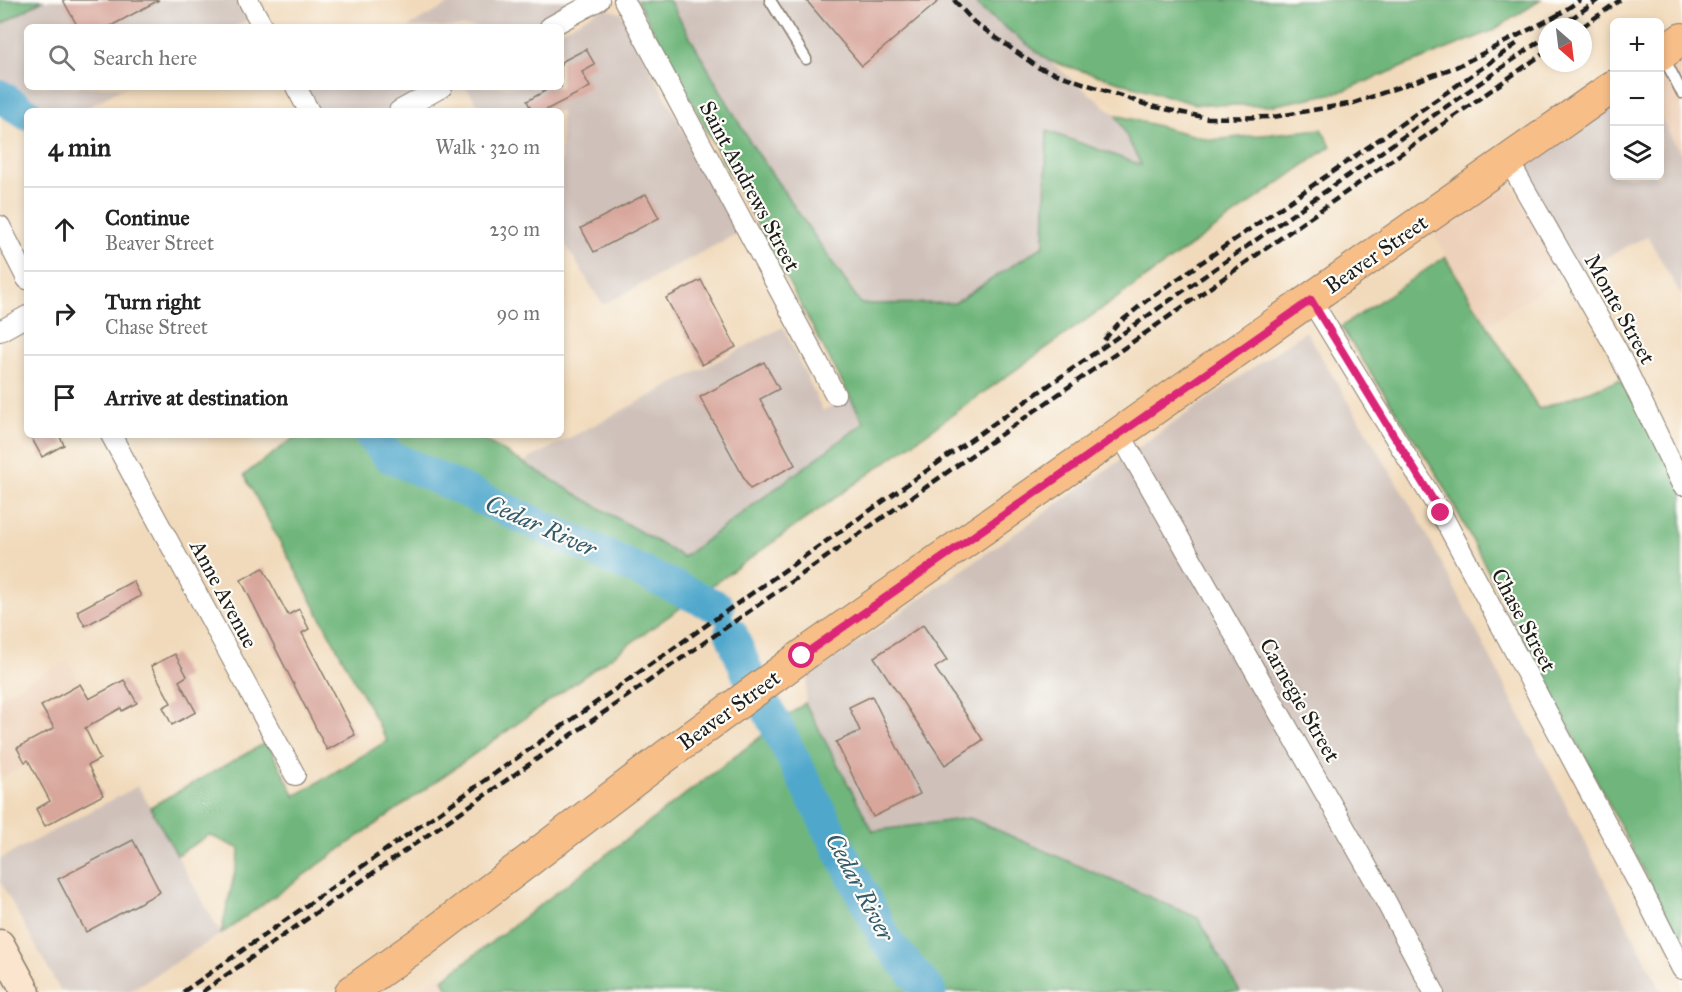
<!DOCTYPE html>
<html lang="en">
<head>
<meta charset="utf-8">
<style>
	body { margin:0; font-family:"IM FELL Great Primer",serif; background:#f2f2f2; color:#222 }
	.controls { position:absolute; right:18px; top:18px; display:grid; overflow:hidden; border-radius:9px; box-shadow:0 3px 9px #0003 }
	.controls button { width:54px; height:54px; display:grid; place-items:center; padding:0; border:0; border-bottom:2px solid #e0e0e0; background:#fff; color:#222; font:30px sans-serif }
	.compass { position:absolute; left:1538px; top:18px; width:54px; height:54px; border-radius:50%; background:#fff; box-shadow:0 3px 9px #0003; rotate:152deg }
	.stop { position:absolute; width:18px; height:18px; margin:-14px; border:4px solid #db2777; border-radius:50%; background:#fff }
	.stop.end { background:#db2777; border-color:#fff; box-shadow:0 2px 6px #0008 }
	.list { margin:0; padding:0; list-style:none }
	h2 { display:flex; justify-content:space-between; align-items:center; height:78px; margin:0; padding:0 24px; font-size:26px }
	h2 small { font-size:20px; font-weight:400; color:#767676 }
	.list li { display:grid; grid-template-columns:39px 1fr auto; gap:18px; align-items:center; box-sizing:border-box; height:84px; padding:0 24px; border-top:2px solid #e0e0e0 }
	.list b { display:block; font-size:22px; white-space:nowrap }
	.list p { margin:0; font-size:20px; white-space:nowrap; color:#767676 }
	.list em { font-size:20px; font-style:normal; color:#767676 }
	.icon { flex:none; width:33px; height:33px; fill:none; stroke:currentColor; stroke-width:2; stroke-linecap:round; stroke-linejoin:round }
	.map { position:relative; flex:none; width:1682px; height:992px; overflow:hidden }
	.search { position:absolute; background:#fff; box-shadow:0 3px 9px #0003; left:24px; top:24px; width:540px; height:66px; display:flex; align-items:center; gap:15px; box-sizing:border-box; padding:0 21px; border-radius:9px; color:#767676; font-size:22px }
	.panel { position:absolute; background:#fff; box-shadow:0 3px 9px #0003; left:24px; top:108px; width:540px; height:330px; border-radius:9px }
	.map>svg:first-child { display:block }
	.built { fill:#eed1ba }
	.industrial { fill:#cfc1ba }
	.forest { fill:#6fb67b; stroke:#46694c; stroke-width:1.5 }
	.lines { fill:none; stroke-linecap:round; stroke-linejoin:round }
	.river { stroke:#4fa7cc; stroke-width:33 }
	.building { fill:#d8a69b }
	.service-casing { stroke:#867b6c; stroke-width:13 }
	.minor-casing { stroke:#867b6c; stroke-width:22 }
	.secondary-casing { stroke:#867b6c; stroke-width:31 }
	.primary-casing { stroke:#867b6c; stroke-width:34 }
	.service { stroke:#fff; stroke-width:10 }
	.minor { stroke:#fff; stroke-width:20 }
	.secondary { stroke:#fce5cf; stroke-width:28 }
	.primary { stroke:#f7be88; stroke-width:32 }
	.rail { stroke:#1c1c1c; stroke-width:4.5; stroke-dasharray:9 4.5; stroke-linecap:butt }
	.route { stroke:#db2777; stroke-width:8 }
	.labels { text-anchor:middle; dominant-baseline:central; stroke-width:4.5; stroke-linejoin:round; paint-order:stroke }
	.street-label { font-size:22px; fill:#1c1c1c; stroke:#fdfcf7 }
	.water-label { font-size:24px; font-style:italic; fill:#335b6b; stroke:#fdfcf7 }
</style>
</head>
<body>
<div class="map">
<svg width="1682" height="992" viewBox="0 0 1682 992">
	<rect width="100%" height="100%" fill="#fdfcf7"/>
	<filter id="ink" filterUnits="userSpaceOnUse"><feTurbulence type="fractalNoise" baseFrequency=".0167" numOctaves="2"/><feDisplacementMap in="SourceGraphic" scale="12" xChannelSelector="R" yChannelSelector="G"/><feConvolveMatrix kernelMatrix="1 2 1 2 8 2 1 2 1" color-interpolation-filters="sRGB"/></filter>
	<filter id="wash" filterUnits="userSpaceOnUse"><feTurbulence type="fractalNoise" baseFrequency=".008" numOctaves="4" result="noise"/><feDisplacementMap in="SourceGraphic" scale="24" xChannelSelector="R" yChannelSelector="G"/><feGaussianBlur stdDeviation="1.35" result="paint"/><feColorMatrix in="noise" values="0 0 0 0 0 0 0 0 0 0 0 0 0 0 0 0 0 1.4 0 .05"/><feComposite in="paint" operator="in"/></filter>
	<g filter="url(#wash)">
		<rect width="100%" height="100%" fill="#f1dabb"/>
		<g class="built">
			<polygon points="1682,58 1682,156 1660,117 1660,74"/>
			<polygon points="1507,177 1563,276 1487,325 1431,230"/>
			<polygon points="68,660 103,723 0,779 0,697"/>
			<polygon points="440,974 449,992 415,992"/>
		</g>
		<g class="industrial">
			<polygon points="43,0 238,0 249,19 234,27 27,27 27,87 125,87 81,111 43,111 0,81 0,25"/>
			<polygon points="457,0 585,0 536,27 408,27"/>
			<polygon points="669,0 974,0 981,9 1049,61 1116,115 1142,166 1047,131 1044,245 955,303 861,304 750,142"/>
			<polygon points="603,8 621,13 738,233 603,305 561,238 561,111 482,111 466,87 561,87 561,31"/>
			<polygon points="304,87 428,87 385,111 318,111"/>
			<polygon points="1614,104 1614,176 1660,176 1660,117 1682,156 1682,296 1647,236 1581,271 1525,179 1526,164"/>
			<polygon points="783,327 823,411 850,397 864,423 683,557 523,462"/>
			<polygon points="1306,331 1421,523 1662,992 1240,992 1198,918 970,818 873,831 805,703 808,677"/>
			<polygon points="138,786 221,934 128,992 61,992 0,881 0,859"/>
		</g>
		<g class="forest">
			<polygon points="0,0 43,0 0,25"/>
			<polygon points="637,0 669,0 750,142 861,304 955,303 1044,245 1047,131 1141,165 1116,115 1211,140 1321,129 1331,146 221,934 240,849 209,835 177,855 150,807 267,742 295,796 387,741 244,475 298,435 476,435 683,557 864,423"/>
			<polygon points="974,0 1541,0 1492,31 1340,92 1270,106 1194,104 1049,61 981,9"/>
			<polygon points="1445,257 1539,409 1620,380 1682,468 1682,945 1442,482 1341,327"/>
			<polygon points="805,703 873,831 970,818 1198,918 1240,992 449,992 443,979"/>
		</g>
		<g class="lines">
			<g class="river">
				<polyline points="0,96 27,114"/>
				<polyline points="371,435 389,456 718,607"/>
				<polyline points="731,633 748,674"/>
				<polyline points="768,710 887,942 930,992"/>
			</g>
		</g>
		<g id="blocks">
			<g class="building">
				<polygon points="63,0 159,0 109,27 78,27"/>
				<polygon points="806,0 940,0 862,66"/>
				<polygon points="586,49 595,65 582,72 590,87 544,111 532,111 527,101 545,91 543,87 561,87 561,62"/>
				<polygon points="646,194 659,218 594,252 581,228"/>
				<polygon points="701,280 736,347 702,365 666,298"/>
				<polygon points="764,362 779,389 760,399 795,465 750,489 700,397"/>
				<polygon points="30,435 59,435 64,445 42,457"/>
				<polygon points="263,568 288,615 299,609 309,629 302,633 355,735 327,750 241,580"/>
				<polygon points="133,581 141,596 85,626 77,611"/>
				<polygon points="923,625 947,660 935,668 983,740 945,765 874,657"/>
				<polygon points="175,654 187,676 179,681 196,712 172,725 163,707 171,703 151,666"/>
				<polygon points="124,680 137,703 122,711 121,708 85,728 100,759 88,765 103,795 45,826 36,809 50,801 28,760 25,762 17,748 54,728 41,706 80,684 89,699"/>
				<polygon points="872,696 920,794 873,817 836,742 860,731 849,707"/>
				<polygon points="133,840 160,892 86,932 58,879"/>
			</g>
		</g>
	</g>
	<g filter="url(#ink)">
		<use href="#blocks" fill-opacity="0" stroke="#867b6c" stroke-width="1.5"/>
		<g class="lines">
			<defs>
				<g id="service">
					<polyline points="770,0 806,59"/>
					<polyline points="1663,56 1682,93"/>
				</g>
				<g id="minor">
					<polyline points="248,0 263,27"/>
					<polyline points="624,0 835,394"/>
					<polyline points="550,27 599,0"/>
					<polyline points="296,87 309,111"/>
					<polyline points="399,111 442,87"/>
					<polyline points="1508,160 1617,350 1682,485"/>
					<polyline points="0,226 27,279"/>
					<polyline points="1311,300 1441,513 1644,894 1682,969"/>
					<polyline points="0,331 27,316"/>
					<polyline points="1120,434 1374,879 1434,992"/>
					<polyline points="111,435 295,775"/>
				</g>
				<polyline id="secondary" points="0,944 26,992"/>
				<g id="primary">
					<polyline points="1660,55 1682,39"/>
					<polyline points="351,992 423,941 666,756 802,656 1614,86"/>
				</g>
			</defs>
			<use href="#service" class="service-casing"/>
			<use href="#minor" class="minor-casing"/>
			<use href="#secondary" class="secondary-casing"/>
			<use href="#primary" class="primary-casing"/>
			<use href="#service" class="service"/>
			<use href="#minor" class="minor"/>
			<use href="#secondary" class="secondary"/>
			<use href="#primary" class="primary"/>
			<g class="rail">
				<polyline points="954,0 974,22 1039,68 1150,106 1208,118 1273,117 1354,103 1456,67 1562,13"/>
				<polyline points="1555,17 1580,0"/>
				<polyline points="1559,27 1598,0"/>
				<polyline points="1582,27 1620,0"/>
				<polyline points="1104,340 1118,324 1146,301 1518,43"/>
				<polyline points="183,992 1547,36"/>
				<polyline points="202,992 751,610 1547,51"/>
			</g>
		</g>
	</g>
	<g class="lines" filter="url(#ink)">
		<polyline class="route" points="802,656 1311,300 1441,513"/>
	</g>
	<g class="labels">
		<g class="street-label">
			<text transform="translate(750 186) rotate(62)">Saint Andrews Street</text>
			<text transform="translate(1376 254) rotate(-35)">Beaver Street</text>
			<text transform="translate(1620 309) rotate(61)">Monte Street</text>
			<text transform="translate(224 594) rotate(62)">Anne Avenue</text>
			<text transform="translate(1524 620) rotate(62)">Chase Street</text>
			<text transform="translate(1300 700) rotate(60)">Carnegie Street</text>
			<text transform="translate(729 710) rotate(-36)">Beaver Street</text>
		</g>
		<g class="water-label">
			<text transform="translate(541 526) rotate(24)">Cedar River</text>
			<text transform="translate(860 887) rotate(62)">Cedar River</text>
		</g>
	</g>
</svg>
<div class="controls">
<button>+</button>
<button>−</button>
<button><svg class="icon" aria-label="layers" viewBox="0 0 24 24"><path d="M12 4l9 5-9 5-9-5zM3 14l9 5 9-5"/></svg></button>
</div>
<svg class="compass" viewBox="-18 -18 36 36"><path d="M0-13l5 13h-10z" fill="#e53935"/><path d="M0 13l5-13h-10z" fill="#767676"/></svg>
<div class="stop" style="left:802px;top:656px"></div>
<div class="stop end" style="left:1441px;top:513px"></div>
<div class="search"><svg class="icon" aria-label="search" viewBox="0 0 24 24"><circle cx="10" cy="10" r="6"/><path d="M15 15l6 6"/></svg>Search here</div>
<section class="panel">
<h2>4 min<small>Walk · 320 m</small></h2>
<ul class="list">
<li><svg class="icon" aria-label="ahead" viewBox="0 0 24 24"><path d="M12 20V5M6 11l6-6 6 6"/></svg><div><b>Continue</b><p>Beaver Street</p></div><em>230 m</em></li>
<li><svg class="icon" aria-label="right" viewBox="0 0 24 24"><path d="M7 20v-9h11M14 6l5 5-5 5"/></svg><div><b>Turn right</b><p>Chase Street</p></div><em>90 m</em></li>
<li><svg class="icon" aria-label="arrive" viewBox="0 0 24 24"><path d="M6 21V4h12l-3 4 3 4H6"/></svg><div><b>Arrive at destination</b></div></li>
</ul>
</section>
</div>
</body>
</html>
